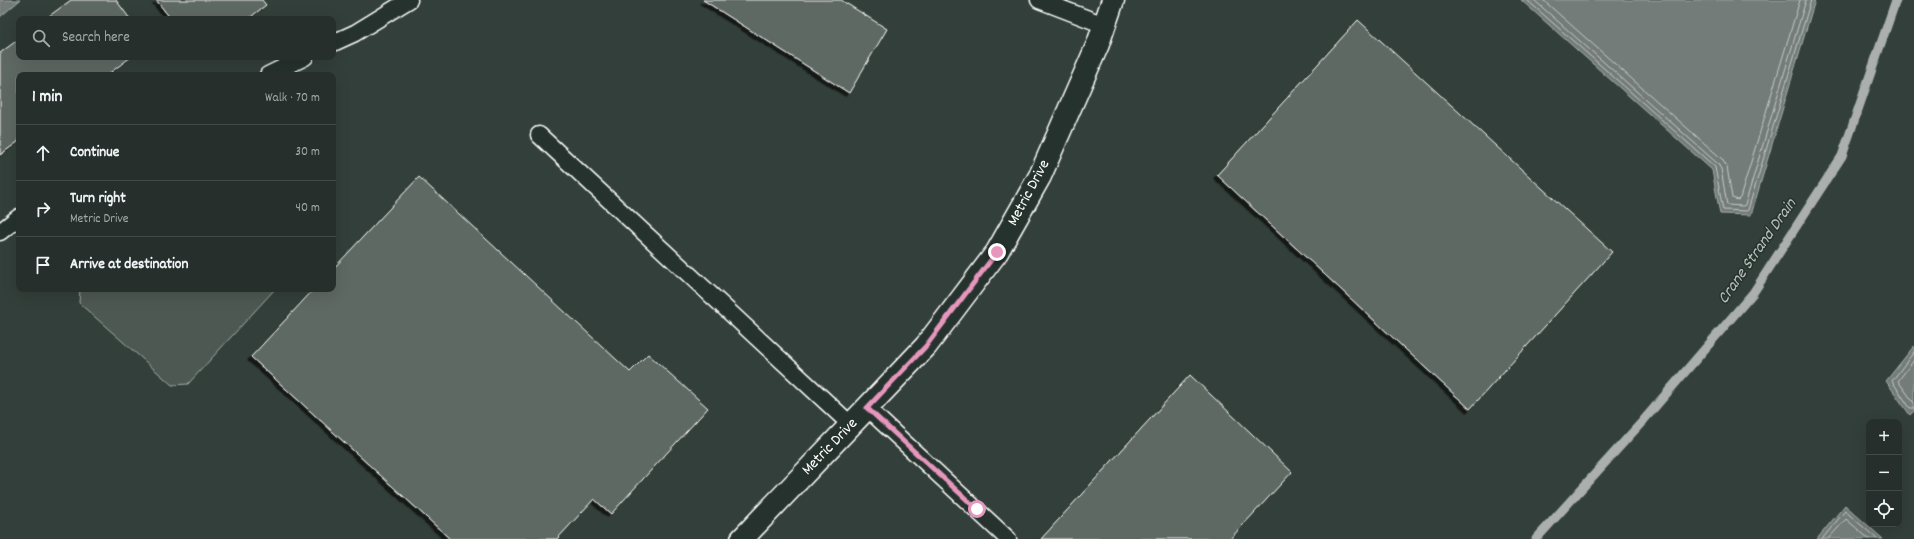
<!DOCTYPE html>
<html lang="en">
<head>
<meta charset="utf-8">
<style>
	body { margin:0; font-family:Dekko,sans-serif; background:#2e3734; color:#f1f3f6 }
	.controls { position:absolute; right:12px; bottom:12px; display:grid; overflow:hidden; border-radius:8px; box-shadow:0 4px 16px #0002 }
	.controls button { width:36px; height:36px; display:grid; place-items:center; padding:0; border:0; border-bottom:1px solid #424a48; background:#262f2c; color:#f1f3f6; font:20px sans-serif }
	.stop { position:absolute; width:12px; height:12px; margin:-9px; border:3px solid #e797bd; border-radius:50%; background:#fff }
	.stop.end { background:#e797bd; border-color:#fff; box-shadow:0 1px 4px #0008 }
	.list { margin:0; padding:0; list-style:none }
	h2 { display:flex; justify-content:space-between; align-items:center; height:52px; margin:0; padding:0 16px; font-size:17px }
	h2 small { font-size:13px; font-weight:400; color:#a4a9a9 }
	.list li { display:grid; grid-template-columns:26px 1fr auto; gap:12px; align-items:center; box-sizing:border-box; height:56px; padding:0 16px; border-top:1px solid #424a48 }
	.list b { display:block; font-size:15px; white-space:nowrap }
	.list p { margin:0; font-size:13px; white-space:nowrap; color:#a4a9a9 }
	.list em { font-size:13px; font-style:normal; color:#a4a9a9 }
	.icon { flex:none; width:22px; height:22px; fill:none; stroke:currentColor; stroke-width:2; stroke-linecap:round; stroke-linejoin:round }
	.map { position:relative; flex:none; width:1914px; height:539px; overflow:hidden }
	.search { position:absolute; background:#262f2c; box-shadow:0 4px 16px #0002; left:16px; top:16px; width:320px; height:44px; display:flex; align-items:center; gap:10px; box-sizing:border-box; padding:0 14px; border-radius:8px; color:#a4a9a9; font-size:15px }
	.panel { position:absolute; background:#262f2c; box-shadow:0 4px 16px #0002; left:16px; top:72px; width:320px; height:220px; border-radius:8px }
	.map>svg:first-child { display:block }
	.green { fill:#4d5853; stroke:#a6aca9 }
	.water { fill:#737b78; stroke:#abb0ae }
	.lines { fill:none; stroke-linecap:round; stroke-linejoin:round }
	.shore { stroke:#c7cac9; stroke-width:1 }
	.stream { stroke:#abb0ae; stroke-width:9 }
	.building { fill:#5f6964; stroke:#fff; filter:url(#shadow) }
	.lane-casing { stroke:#fff; stroke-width:19 }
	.street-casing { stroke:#fff; stroke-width:25 }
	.lane { stroke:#26332d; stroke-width:16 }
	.street { stroke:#26332d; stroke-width:22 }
	.route { stroke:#e797bd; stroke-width:5 }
	.labels { text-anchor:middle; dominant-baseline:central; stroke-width:3; stroke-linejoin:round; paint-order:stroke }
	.street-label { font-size:16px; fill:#fff; stroke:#26332d }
	.water-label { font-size:17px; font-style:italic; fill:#b9bdbc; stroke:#26332d }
</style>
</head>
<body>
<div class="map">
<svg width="1914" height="539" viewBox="0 0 1914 539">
	<defs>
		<filter id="shadow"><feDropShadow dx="-3.5" dy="3.5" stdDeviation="0" flood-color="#0009"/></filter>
	</defs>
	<rect width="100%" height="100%" fill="#333f3a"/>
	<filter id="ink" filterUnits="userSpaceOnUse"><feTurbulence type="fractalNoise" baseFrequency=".025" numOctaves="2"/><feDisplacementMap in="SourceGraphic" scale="8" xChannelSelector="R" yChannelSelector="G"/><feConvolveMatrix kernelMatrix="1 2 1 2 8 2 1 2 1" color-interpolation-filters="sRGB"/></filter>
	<g filter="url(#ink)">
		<polygon class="green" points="80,289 275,289 188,384 172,385 79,303"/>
		<g class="water">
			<polygon points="0,0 20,0 0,17"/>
			<polygon points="1521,0 1815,0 1751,215 1720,214 1712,170"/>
			<polygon points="1914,346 1914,411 1910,415 1886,381"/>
			<polygon points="1845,505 1883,539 1817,539"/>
		</g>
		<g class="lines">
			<g class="shore">
				<polyline points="1527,0 1715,167 1723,210 1746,211 1748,210 1811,0"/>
				<polyline points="1534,0 1718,164 1721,169 1727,205 1743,206 1745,205 1806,0"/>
				<polyline points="1543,0 1722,159 1727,167 1732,198 1738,200 1740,198 1800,0"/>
				<polyline points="1914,352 1892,381 1910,408 1914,408"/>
				<polyline points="1914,360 1898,381 1914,403"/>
				<polyline points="1822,539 1845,511 1877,539"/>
				<polyline points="1828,539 1846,519 1869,539"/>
			</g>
			<polyline class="stream" points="1536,539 1642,422 1753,293 1842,156 1896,0"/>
		</g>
		<g class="building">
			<polygon points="71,0 116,0 130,19 45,19"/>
			<polygon points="156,0 262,0 266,5 248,19 171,19"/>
			<polygon points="703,0 841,0 887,29 849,93"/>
			<polygon points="1358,20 1612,252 1470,409 1217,175"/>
			<polygon points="19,39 19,57 131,57 107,75 19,75 19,141 0,155 0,53"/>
			<polygon points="419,177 630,372 648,354 708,408 611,514 594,499 557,539 450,539 251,357 314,289 333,289 333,269"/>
			<polygon points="1190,375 1292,472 1230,539 1041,539"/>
		</g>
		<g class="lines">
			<defs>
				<g id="lane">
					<polyline points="1039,0 1104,25"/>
					<polyline points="333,43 355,33 409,0"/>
					<polyline points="268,75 305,57"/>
					<polyline points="539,135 851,425"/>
					<polyline points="0,232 19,217"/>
					<polyline points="867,408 1008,539"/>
				</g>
				<polyline id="street" points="742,539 926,346 997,252 1040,176 1098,44 1113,0"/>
			</defs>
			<use href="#lane" class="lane-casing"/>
			<use href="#street" class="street-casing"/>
			<use href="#lane" class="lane"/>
			<use href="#street" class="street"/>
		</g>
	</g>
	<g class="lines" filter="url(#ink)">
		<polyline class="route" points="977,509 867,408 926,346 997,252"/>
	</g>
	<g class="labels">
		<g class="street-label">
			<text transform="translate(1029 193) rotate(-62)">Metric Drive</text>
			<text transform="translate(830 447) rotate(-46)">Metric Drive</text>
		</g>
		<g class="water-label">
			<text transform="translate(1758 252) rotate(-55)">Crane Strand Drain</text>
		</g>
	</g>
</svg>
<div class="controls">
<button>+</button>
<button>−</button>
<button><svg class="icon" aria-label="locate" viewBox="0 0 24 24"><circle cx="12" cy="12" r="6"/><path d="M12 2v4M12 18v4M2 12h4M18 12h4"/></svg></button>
</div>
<div class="stop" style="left:977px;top:509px"></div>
<div class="stop end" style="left:997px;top:252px"></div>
<div class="search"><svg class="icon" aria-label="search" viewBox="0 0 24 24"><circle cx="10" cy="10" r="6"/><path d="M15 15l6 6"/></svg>Search here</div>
<section class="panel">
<h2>1 min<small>Walk · 70 m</small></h2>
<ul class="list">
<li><svg class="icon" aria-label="ahead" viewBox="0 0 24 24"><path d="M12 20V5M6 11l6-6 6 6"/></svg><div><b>Continue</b></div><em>30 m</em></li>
<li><svg class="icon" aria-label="right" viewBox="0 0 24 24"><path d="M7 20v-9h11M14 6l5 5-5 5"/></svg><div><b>Turn right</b><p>Metric Drive</p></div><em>40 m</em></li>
<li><svg class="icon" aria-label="arrive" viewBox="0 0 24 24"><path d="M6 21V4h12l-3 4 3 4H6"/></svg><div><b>Arrive at destination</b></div></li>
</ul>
</section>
</div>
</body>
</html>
